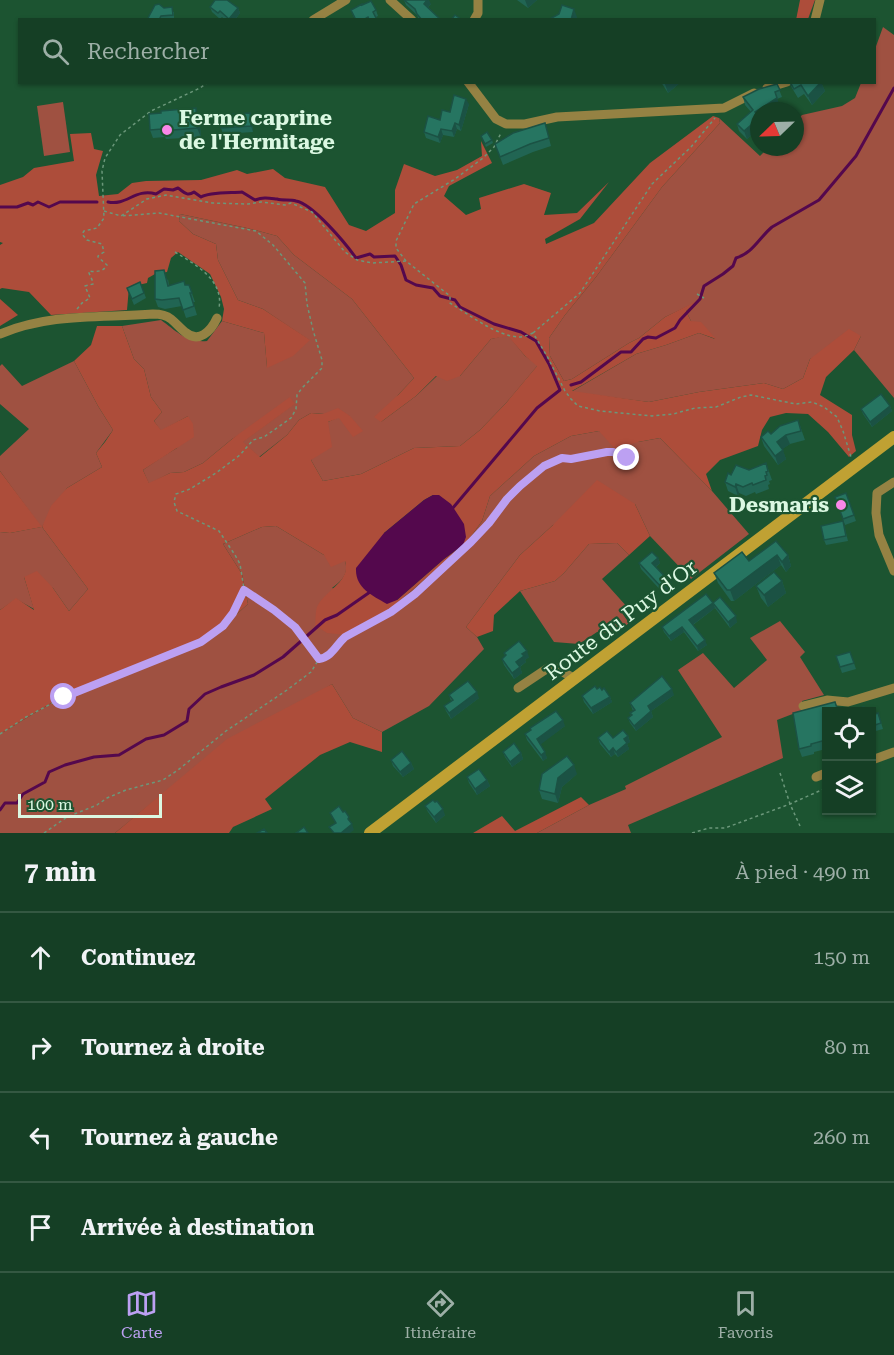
<!DOCTYPE html>
<html lang="fr">
<head>
<meta charset="utf-8">
<style>
	body { margin:0; font-family:"Roboto Serif",serif; background:#1e462d; color:#f1f3f6 }
	.controls { position:absolute; right:18px; bottom:18px; display:grid; overflow:hidden; border-radius:0px; box-shadow:0 2px 4px #0004 }
	.controls button { width:54px; height:54px; display:grid; place-items:center; padding:0; border:0; border-bottom:2px solid #345842; background:#153f25; color:#f1f3f6; font:30px sans-serif }
	.compass { position:absolute; left:750px; top:102px; width:54px; height:54px; border-radius:50%; background:#153f25; box-shadow:0 2px 4px #0004; rotate:247deg }
	.scale { position:absolute; left:18px; bottom:15px; width:144px; box-sizing:border-box; padding-left:6px; border:3px solid #dbf8e2; border-top:0; font-size:16px; line-height:21px; white-space:nowrap; color:#dbf8e2; -webkit-text-stroke:4px #1c5431; paint-order:stroke }
	.stop { position:absolute; width:18px; height:18px; margin:-14px; border:4px solid #bca0f2; border-radius:50%; background:#fff }
	.stop.end { background:#bca0f2; border-color:#fff; box-shadow:0 2px 6px #0008 }
	.list { margin:0; padding:0; list-style:none }
	h2 { display:flex; justify-content:space-between; align-items:center; height:78px; margin:0; padding:0 24px; font-size:26px }
	h2 small { font-size:20px; font-weight:400; color:#9dafa7 }
	.list li { display:grid; grid-template-columns:39px 1fr auto; gap:18px; align-items:center; box-sizing:border-box; height:90px; padding:0 24px; border-top:2px solid #345842 }
	.list b { display:block; font-size:22px; white-space:nowrap }
	.list em { font-size:20px; font-style:normal; color:#9dafa7 }
	.icon { flex:none; width:33px; height:33px; fill:none; stroke:currentColor; stroke-width:2; stroke-linecap:round; stroke-linejoin:round }
	.map { position:relative; flex:none; width:894px; height:833px; overflow:hidden }
	.search { position:absolute; background:#153f25; box-shadow:0 2px 4px #0004; left:18px; right:18px; top:18px; height:66px; display:flex; align-items:center; gap:15px; box-sizing:border-box; padding:0 21px; border-radius:0px; color:#9dafa7; font-size:22px }
	.sheet { height:438px; background:#153f25 }
	nav { display:flex; justify-content:space-around; align-items:center; box-sizing:border-box; height:84px; border-top:2px solid #345842; background:#153f25; font-size:16px; color:#9dafa7 }
	nav a { display:grid; justify-items:center; gap:3px }
	nav .on { color:#bca0f2 }
	.map>svg:first-child { display:block }
	.green { fill:#9f5141 }
	.forest { fill:#ad4d3a; fill-rule:evenodd }
	.water { fill:#54084d }
	.lines { fill:none; stroke-linecap:round; stroke-linejoin:round }
	.stream { stroke:#54084d; stroke-width:3 }
	.path { stroke:#6b977a; stroke-width:1.5; stroke-dasharray:3 3; stroke-linecap:butt }
	.street { stroke:#958243; stroke-width:9 }
	.secondary { stroke:#c0a133; stroke-width:12 }
	.wall { fill:#216553 }
	.shaded-wall { fill:#1b5244 }
	.building { fill:#267561; stroke:#1b5244; stroke-width:1.5 }
	.route { stroke:#bca0f2; stroke-width:8 }
	.poi-dot { fill:#f987e9; stroke:#1c5431; stroke-width:2 }
	.labels { text-anchor:middle; dominant-baseline:central; stroke-width:4.5; stroke-linejoin:round; paint-order:stroke }
	.poi-label { font-size:21px; font-weight:bold; fill:#dbf8e2; stroke:#1c5431; text-anchor:start }
	.street-label { font-size:21px; fill:#dbf8e2; stroke:#1c5431 }
</style>
</head>
<body>
<div class="map">
<svg width="894" height="833" viewBox="0 0 894 833">
	<rect width="100%" height="100%" fill="#1c5431"/>
	<g class="green">
		<polygon points="883,27 894,35 894,398 854,350 861,336 810,359 803,378 783,389 764,383 699,392 649,402 571,392 636,354 666,345 699,333 715,339 691,321 686,311 697,302 665,317 639,338 629,343 572,379 564,381 550,356 549,338 565,315 596,277 662,187 720,123 719,118 760,156 769,147 795,147 795,122 802,115 842,106 855,98 861,83 874,82 875,49"/>
		<polygon points="63,102 70,152 44,156 37,106"/>
		<path d="M180 214 247 228 277 236 294 255 352 299 414 378 398 395 381 422 416 396 437 376H460L491 339 508 335 525 356 538 365 506 403 480 430 460 446 414 448 361 474 323 481 311 460 328 422 339 417 350 416 311 413 299 420 287 435 259 457 242 442 294 404 232 439 203 463 184 472 170 473 149 484 143 470 162 457 177 448 188 416 161 431 154 421 162 412 151 397 144 369 134 359 122 326 161 320C176 331 187 343 207 341L222 321 264 333 267 367 309 340 263 309 238 300 218 260 216 244 193 234 179 221Z"/>
		<polygon points="74,361 98,406 113,430 96,453 102,467 67,488 42,527 88,589 69,611 53,588 24,577 34,609 16,599 0,610 0,532 10,533 41,527 0,471 0,456 29,429 0,404 0,366 2,364 22,386"/>
		<path d="M599 431 638 442 660 438 712 491 749 534 691 579 650 536 635 504 553 525 520 555 466 627 477 637 484 649 429 706 382 732 353 718 332 684 159 797 115 833H0V734L66 694 210 638 248 604 242 574 223 544 262 527 276 526 324 555 345 561C349 574 342 580 332 588L389 610 465 545 482 521 490 496 534 456 571 436Z"/>
		<polygon points="617,543 629,555 602,579 628,608 622,613 629,623 616,633 597,632 579,644 554,642 520,591 555,581 564,573 589,544"/>
		<polygon points="780,621 805,652 800,657 824,695 802,701 803,710 777,720 783,758 628,825 631,833 537,833 589,805 626,789 625,786 722,737 678,670 703,653 734,688 767,660 750,638"/>
	</g>
	<g class="forest">
		<polygon points="800,0 815,0 808,19 796,20"/>
		<path d="M713 116 719 118 720 123 662 187 596 277 565 315 549 338 550 356 564 381 572 379 629 343 639 338 665 317 699 300 686 311 691 321 701 322 716 339 699 333 666 345 636 354 572 391 649 402 699 392 764 383 783 389 803 378 810 359 849 329 861 336 854 350 826 377 820 395 852 415V435L856 451 849 457 828 432 808 414 786 413 770 417 762 430 758 446 720 460 706 474 712 491 660 438 638 442 615 449 599 431 571 436 534 456 490 496 482 521 465 545 389 610 347 635 327 633 315 625C316 619 315 610 318 605 327 589 351 581 345 561L331 567 324 555 276 526 262 527 223 544 242 574 248 604 211 637 66 694 0 734V610L16 598 34 610 24 577 37 571 53 588 69 611 88 589 42 527 10 533 0 532V471L42 527 51 506 67 488 102 467 96 453 105 442 113 430 98 406 74 361 91 345 97 326H122L134 359 144 369 151 397 162 412 154 421 161 430 188 416 193 424 194 437 143 470 149 483 170 473 184 472 203 463 232 439 290 397 295 404 243 442 260 457 287 435 299 420 311 413 323 414 338 408 350 416 363 431 353 437 339 418 328 422 332 447 311 460 323 481 361 474 414 448 460 446 480 430 506 403 537 366 525 356 508 336 491 339 460 376 447 381 436 376 416 396 381 422 374 417 398 395 414 378 352 299 294 255 277 236 247 228 180 214 179 221 193 234 216 244 218 260 238 300 263 309 310 340 293 356 267 368 264 333 222 321 224 309 221 297 210 274 178 252 171 258 167 272 155 274 148 278 147 283 129 287 127 310 51 315 29 292 2 288 0 289V245L3 243 0 242V185L23 177 34 168 74 161 70 134 91 133 94 149 103 151 96 175 99 196 118 194 132 183 146 181 201 180 237 170 247 174 273 169 285 178 325 187 349 225 366 231 395 213V190L404 164 435 176 457 170 482 156 481 141 492 163 449 186 444 196 466 215 481 209 479 198 524 184 551 193 544 215 577 213 609 182 580 219 545 239 546 244 594 223 650 163ZM433 495 463 545 444 559 397 600 384 533 424 500Z"/>
		<polygon points="0,299 18,315 0,326"/>
		<polygon points="597,480 635,504 650,536 629,555 617,543 589,544 564,573 555,581 520,591 494,615 493,631 477,637 466,627 520,555 553,525"/>
		<polygon points="332,684 353,718 382,732 382,752 350,742 320,755 265,799 272,809 233,827 229,833 115,833 227,739"/>
		<polygon points="581,797 589,805 537,833 473,833 502,816 515,831"/>
	</g>
	<path class="water" d="M433 495H439L451 504 464 524 466 537 463 545 444 559 397 600 387 604C372 595 355 588 356 568L384 533 424 500Z"/>
	<g class="lines">
		<g class="stream">
			<path d="M108 202C127 206 135 188 156 194L164 189 173 190 178 188C184 192 187 197 194 192L201 197C209 192 231 193 242 192L255 200C264 197 268 198 277 199 283 201 290 199 296 201 313 204 346 244 356 258L370 254 374 257 395 256 401 265 406 280 416 285 433 288 440 296 455 300 460 307 494 324 521 332 536 341 549 364 560 390 537 408 452 509"/>
			<polyline points="0,207 17,207 28,203 33,205 38,202 49,207 60,202 97,202"/>
			<path d="M571 385 581 382 621 352H631L643 339 648 337 656 338 675 328 680 320 700 299 704 286 723 274 733 266 736 258C753 253 759 238 772 227L819 200 856 156 894 88"/>
			<polyline points="0,810 5,803 17,803 23,794 45,782 49,772 65,765 94,757 119,755 146,739 164,735 187,721 189,709 205,694 221,687 254,675 283,657 325,620 337,615 370,592"/>
		</g>
		<g class="path">
			<path d="M104 211 121 216 147 199 166 195 212 203 248 204 261 202 285 205 291 203 312 212 345 252 357 260 372 263 406 261 450 296V303C470 315 496 336 519 337 524 337 528 335 533 333L547 356 565 391 571 399 578 406 600 411 652 416 673 414 695 408 716 407 741 397 751 395 796 404 812 402 824 407 837 417 843 431 851 457"/>
			<path d="M175 252C196 265 224 280 219 308"/>
			<polyline points="406,261 396,248 396,241 414,204 455,179 483,158 494,147 501,133"/>
			<polyline points="697,294 704,298"/>
			<path d="M77 309 82 303 90 298 85 286 93 284V282L89 273V271C95 272 104 272 107 265L98 257V256L104 252 102 244 87 240 82 234 84 231 97 228 104 218 102 171 105 158 120 135 151 111 200 88 208 82"/>
			<polyline points="533,333 580,293 652,184 691,147 715,118"/>
			<polyline points="245,590 274,610 295,627 319,659"/>
			<polyline points="0,734 26,717 64,697 201,642 223,626 233,613 244,589 240,564 235,555 219,531 177,511 174,502 176,494 190,489 216,473 240,455 253,440 264,437 291,418 296,409 297,395 302,388 322,368 322,360 313,330 307,304 305,283 273,245 256,231 159,213 121,216"/>
			<polyline points="780,773 790,804 800,826"/>
			<polyline points="44,833 67,817 97,805 107,798 126,790 163,780 178,770 226,731 287,690 311,672 319,659 328,657 340,642 345,637 365,627 391,612 415,594 471,542 489,523 507,499 520,486 544,466 563,458 571,459 607,452 613,452 627,458"/>
			<polyline points="692,833 709,828 725,828 790,804 826,788"/>
		</g>
		<g class="street">
			<polyline points="390,0 412,20"/>
			<polyline points="313,20 346,0"/>
			<polyline points="474,20 478,13 478,0"/>
			<polyline points="815,20 820,0"/>
			<polyline points="468,82 496,119 506,124 525,124 557,117 724,108 754,93"/>
			<polyline points="767,88 787,82"/>
			<path d="M0 334C50 313 100 318 153 314 160 314 166 315 171 319 176 323 180 328 185 332 199 344 211 331 217 318"/>
			<polyline points="894,482 877,493 876,513 879,535 894,571"/>
			<polyline points="518,688 548,668 556,668 575,679"/>
			<polyline points="803,706 827,700 848,702 894,688"/>
			<polyline points="872,760 894,752"/>
			<polyline points="816,777 826,773"/>
		</g>
		<polyline class="secondary" points="370,833 894,437"/>
	</g>
	<g class="wall">
		<polygon points="404,0 431,4 428,7 441,20 419,20 417,15 406,5"/>
		<polygon points="517,0 537,0 528,8"/>
		<polygon points="362,5 376,10 378,16 376,17 377,20 355,20 351,10"/>
		<polygon points="210,7 238,8 240,13 235,20 225,20 222,17 220,19 212,12"/>
		<polygon points="164,8 174,12 174,20 147,20"/>
		<polygon points="661,82 681,82 668,93"/>
		<polygon points="789,82 821,82 825,91 812,105 804,94 798,98 792,88"/>
		<polygon points="777,84 782,97 777,99 779,105 770,111 759,111 759,140 754,133 747,139 739,131 737,124 751,112 745,105 743,97"/>
		<polygon points="469,104 461,131 457,129 454,137 443,135 440,143 426,138 424,132 450,112"/>
		<polygon points="199,117 201,137 166,139 165,137 153,138 150,130"/>
		<polygon points="252,119 253,132 223,134 221,128"/>
		<polygon points="545,123 551,146 533,152 503,165 495,144"/>
		<polygon points="481,136 492,140 493,143 486,147"/>
		<polygon points="168,279 169,285 189,285 195,302 193,302 197,315 186,318 182,306 165,309 158,307 155,299"/>
		<polygon points="140,282 146,298 134,305 127,288"/>
		<polygon points="890,406 892,411 872,427 863,414 861,409"/>
		<polygon points="798,420 805,440 790,444 782,449 786,459 778,465 764,446 761,437 771,434"/>
		<polygon points="766,463 772,480 769,481 770,484 768,485 769,489 756,494 755,492 746,496 739,493 738,496 728,491 725,482 731,475 749,470"/>
		<polygon points="846,493 856,521 845,525 835,497"/>
		<polygon points="843,521 848,541 826,545 824,540"/>
		<polygon points="776,541 788,555 791,566 786,572 781,565 734,601 731,601 718,583 714,573 749,561"/>
		<polygon points="658,558 660,563 656,567 673,588 665,595 641,569 639,563"/>
		<polygon points="782,581 786,593 768,607 761,598 756,586"/>
		<polygon points="713,603 737,622 730,628 715,608 693,625 707,645 698,651 684,632 671,641 664,632 662,627"/>
		<polygon points="850,652 856,669 842,673 836,656"/>
		<polygon points="504,653 529,657 525,660 526,662 520,667 522,673 514,679 504,665 502,659 505,656"/>
		<polygon points="597,689 610,697 612,702 593,714 584,702 582,696"/>
		<polygon points="449,695 479,698 451,719 446,711 444,706 451,701"/>
		<polygon points="674,695 651,711 653,717 636,731 630,723 628,718 631,715 630,713 633,711 630,703"/>
		<polygon points="835,702 839,711 826,711 826,749 814,752 814,754 802,757 799,749 793,713"/>
		<polygon points="878,713 883,729 872,732 872,715"/>
		<polygon points="565,726 540,744 547,758 543,761 527,740 525,734"/>
		<polygon points="628,736 630,742 627,744 629,749 618,757 615,754 611,757 600,744 598,738 613,738"/>
		<polygon points="503,752 521,753 523,759 512,767 505,757"/>
		<polygon points="391,760 411,763 414,769 403,777 393,766"/>
		<polygon points="577,774 562,787 558,803 542,799 539,790"/>
		<polygon points="467,777 487,780 490,786 477,795 469,783"/>
		<polygon points="425,806 445,815 436,823 428,812"/>
	</g>
	<g class="shaded-wall">
		<polygon points="427,0 429,0 431,4 426,9 424,4"/>
		<polygon points="525,0 537,0 528,8"/>
		<polygon points="238,8 240,13 235,20 229,20"/>
		<polygon points="574,9 577,17 577,20 571,20"/>
		<polygon points="667,82 681,82 668,93 665,84"/>
		<polygon points="821,82 825,91 812,105 808,96"/>
		<polygon points="777,98 779,105 770,111 759,111 759,118 755,112"/>
		<polygon points="466,99 469,104 461,131 459,125"/>
		<polygon points="196,108 199,117 201,137 197,128"/>
		<polygon points="250,113 252,119 253,132 251,126"/>
		<polygon points="455,123 457,129 454,137 452,131"/>
		<polygon points="751,125 754,133 747,139 744,131"/>
		<polygon points="441,129 443,135 440,143 438,137"/>
		<polygon points="890,406 892,411 872,427 870,422"/>
		<polygon points="786,435 790,444 780,451 777,442"/>
		<polygon points="783,450 786,459 778,465 775,456"/>
		<polygon points="736,484 739,493 738,496 735,487"/>
		<polygon points="777,555 781,565 734,601 730,590"/>
		<polygon points="788,555 791,566 786,572 782,562"/>
		<polygon points="658,558 660,563 654,568 652,563"/>
		<polygon points="782,581 786,593 768,607 764,595"/>
		<polygon points="671,583 673,588 665,595 663,589"/>
		<polygon points="713,603 715,608 691,626 689,620"/>
		<polygon points="736,616 737,622 730,628 728,622"/>
		<polygon points="682,627 684,632 671,641 669,636"/>
		<polygon points="705,640 707,645 698,651 697,646"/>
		<polygon points="527,651 529,657 525,660 526,662 518,668 516,662 522,654"/>
		<polygon points="520,667 522,673 514,679 512,673"/>
		<polygon points="672,689 674,695 651,711 653,717 636,731 634,726 648,706"/>
		<polygon points="477,692 479,698 451,719 449,713"/>
		<polygon points="610,697 612,702 593,714 591,708"/>
		<polygon points="563,720 565,726 540,745 537,739"/>
		<polygon points="628,736 630,742 627,744 629,749 618,757 616,752 624,739"/>
		<polygon points="613,748 615,754 611,757 609,752"/>
		<polygon points="545,752 547,758 543,761 541,755"/>
		<polygon points="521,753 523,759 512,767 510,762"/>
		<polygon points="411,763 414,769 403,777 400,772"/>
		<polygon points="574,765 577,774 562,787 558,803 555,794 558,778"/>
		<polygon points="487,780 490,786 477,795 475,789"/>
		<polygon points="443,809 445,815 436,823 434,817"/>
		<polygon points="352,824 354,830 350,833 341,833"/>
	</g>
	<g class="building">
		<polygon points="215,0 227,0 238,8 229,19 220,11 218,13 210,7"/>
		<polygon points="404,0 427,0 424,4 441,20 422,20 417,14 415,9"/>
		<polygon points="371,1 376,10 373,12 377,20 369,20 368,17 363,20 356,20 351,10 362,4 362,5"/>
		<polygon points="159,4 164,8 172,7 173,15 161,16 159,20 147,20 155,5"/>
		<polygon points="562,5 574,9 571,20 548,20 559,14"/>
		<polygon points="455,15 462,20 451,20"/>
		<polygon points="790,82 821,82 808,96 801,85 794,89"/>
		<polygon points="777,84 780,90 775,92 777,98 755,112 759,116 759,136 751,125 744,131 737,124 753,110 743,97 759,89"/>
		<polygon points="454,95 466,99 459,125 455,123 452,131 441,129 438,137 424,132 428,116 440,120 442,110 450,112"/>
		<polygon points="196,108 197,128 162,131 162,129 150,130 149,114 161,113 161,111"/>
		<polygon points="250,113 251,126 221,128 220,115"/>
		<polygon points="545,123 549,138 530,144 500,157 495,144 513,133"/>
		<polygon points="487,132 492,140 485,144 481,136"/>
		<polygon points="164,270 168,286 184,281 185,285 189,285 192,293 190,293 194,306 183,310 179,298 162,300 155,299 155,271"/>
		<polygon points="140,282 144,293 132,299 127,288"/>
		<polygon points="881,394 890,406 870,422 861,409"/>
		<polygon points="798,420 801,431 786,435 777,442 783,450 775,456 761,437 768,431 771,434 780,426"/>
		<polygon points="766,463 768,471 766,472 767,475 765,476 766,480 753,485 752,483 743,487 736,484 735,487 725,482 728,473 731,475 736,465 749,470"/>
		<polygon points="846,493 854,515 843,519 835,497"/>
		<polygon points="843,521 846,536 824,540 821,526"/>
		<polygon points="776,541 788,555 782,562 777,555 730,590 727,590 714,573 742,552 749,561"/>
		<polygon points="652,552 658,558 652,563 671,583 663,589 639,563"/>
		<polygon points="774,572 782,581 764,595 756,586"/>
		<polygon points="706,594 713,603 720,597 736,616 728,622 713,603 689,620 705,640 697,646 682,627 669,636 662,627"/>
		<polygon points="519,641 527,651 522,654 524,656 516,662 520,667 512,673 502,659 506,655 504,653"/>
		<polygon points="850,652 854,663 840,667 836,656"/>
		<polygon points="662,676 672,689 648,706 651,711 634,726 628,718 632,715 630,713 635,710 630,703"/>
		<polygon points="468,681 477,692 449,713 444,706 453,700 449,695"/>
		<polygon points="595,686 597,689 600,687 602,690 604,688 610,697 591,708 582,696"/>
		<polygon points="835,702 838,711 826,711 826,740 811,744 811,746 799,749 793,713"/>
		<polygon points="864,707 866,711 854,711 853,710"/>
		<polygon points="556,711 563,720 537,739 545,752 541,755 525,734 531,730 530,728"/>
		<polygon points="878,713 881,723 872,726 872,715"/>
		<polygon points="623,730 628,736 624,739 627,743 616,752 613,748 609,752 598,738 607,731 613,738"/>
		<polygon points="514,743 521,753 510,762 503,752"/>
		<polygon points="402,751 411,763 400,772 391,760"/>
		<polygon points="567,756 574,765 558,778 555,794 539,790 542,774"/>
		<polygon points="479,769 487,780 475,789 467,777"/>
		<polygon points="433,800 435,802 437,801 443,809 434,817 425,806"/>
		<polygon points="339,806 343,812 345,811 349,817 348,819 352,824 341,833 334,833 329,827 336,823 330,813"/>
		<polygon points="304,827 308,833 296,833"/>
		<polygon points="264,829 267,833 257,833"/>
	</g>
	<g class="lines">
		<path class="route" d="M64 697 201 642 223 626 233 613 244 590 274 610 295 627 319 659C332 657 336 645 345 637L391 612 415 594 471 542 489 523 507 499 520 486 544 466 562 458 571 459 607 452H613L627 458"/>
	</g>
	<g class="poi-dot">
		<circle cx="167" cy="130" r="6"/>
		<circle cx="841" cy="505" r="6"/>
	</g>
	<g class="labels">
		<g class="poi-label">
			<text x="179" y="118">Ferme caprine<tspan x="179" dy="24">de l'Hermitage</tspan></text>
			<text x="829" y="505" text-anchor="end">Desmaris</text>
		</g>
		<g class="street-label">
			<text transform="translate(621 620) rotate(-37)">Route du Puy d'Or</text>
		</g>
	</g>
</svg>
<div class="controls">
<button><svg class="icon" aria-label="locate" viewBox="0 0 24 24"><circle cx="12" cy="12" r="6"/><path d="M12 2v4M12 18v4M2 12h4M18 12h4"/></svg></button>
<button><svg class="icon" aria-label="layers" viewBox="0 0 24 24"><path d="M12 4l9 5-9 5-9-5zM3 14l9 5 9-5"/></svg></button>
</div>
<svg class="compass" viewBox="-18 -18 36 36"><path d="M0-13l5 13h-10z" fill="#e53935"/><path d="M0 13l5-13h-10z" fill="#9dafa7"/></svg>
<div class="scale">100 m</div>
<div class="stop" style="left:64px;top:697px"></div>
<div class="stop end" style="left:627px;top:458px"></div>
<div class="search"><svg class="icon" aria-label="search" viewBox="0 0 24 24"><circle cx="10" cy="10" r="6"/><path d="M15 15l6 6"/></svg>Rechercher</div>
</div>
<section class="sheet">
<h2>7 min<small>À pied · 490 m</small></h2>
<ul class="list">
<li><svg class="icon" aria-label="ahead" viewBox="0 0 24 24"><path d="M12 20V5M6 11l6-6 6 6"/></svg><div><b>Continuez</b></div><em>150 m</em></li>
<li><svg class="icon" aria-label="right" viewBox="0 0 24 24"><path d="M7 20v-9h11M14 6l5 5-5 5"/></svg><div><b>Tournez à droite</b></div><em>80 m</em></li>
<li><svg class="icon" aria-label="left" viewBox="0 0 24 24"><path d="M17 20v-9H6M10 6l-5 5 5 5"/></svg><div><b>Tournez à gauche</b></div><em>260 m</em></li>
<li><svg class="icon" aria-label="arrive" viewBox="0 0 24 24"><path d="M6 21V4h12l-3 4 3 4H6"/></svg><div><b>Arrivée à destination</b></div></li>
</ul>
</section>
<nav>
<a class="on"><svg class="icon" aria-label="map" viewBox="0 0 24 24"><path d="M3 6l6-2 6 2 6-2v14l-6 2-6-2-6 2zM9 4v14M15 6v14"/></svg>Carte</a>
<a><svg class="icon" aria-label="directions" viewBox="0 0 24 24"><path d="M12 3l9 9-9 9-9-9zM9 14v-3h6M13 9l2 2-2 2"/></svg>Itinéraire</a>
<a><svg class="icon" aria-label="saved" viewBox="0 0 24 24"><path d="M7 4h10v16l-5-4-5 4z"/></svg>Favoris</a>
</nav>
</body>
</html>
